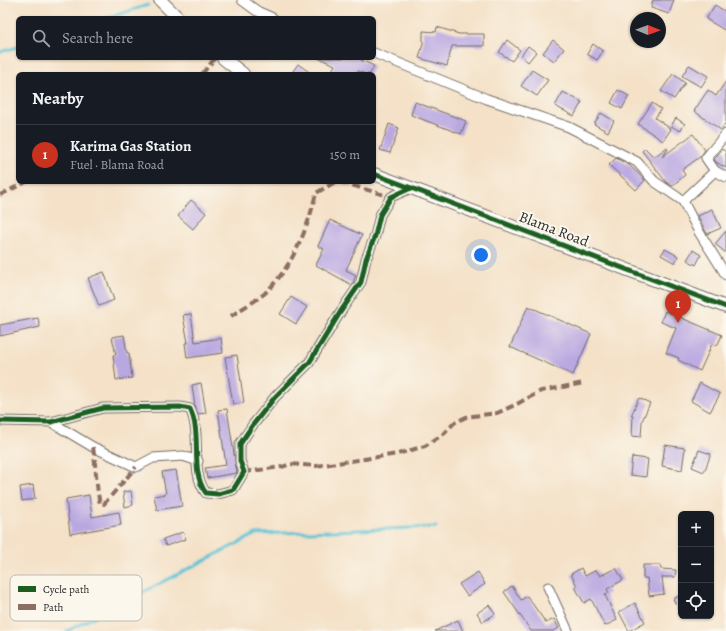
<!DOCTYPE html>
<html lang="en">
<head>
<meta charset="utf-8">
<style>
	body { margin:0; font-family:Alegreya,serif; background:#20242c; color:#f1f3f6 }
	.controls { position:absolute; right:12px; bottom:12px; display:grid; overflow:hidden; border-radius:6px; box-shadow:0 1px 3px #0004 }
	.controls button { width:36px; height:36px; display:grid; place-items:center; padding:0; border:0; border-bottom:1px solid #363941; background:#171b24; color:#f1f3f6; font:20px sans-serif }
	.compass { position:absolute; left:630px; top:12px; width:36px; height:36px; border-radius:50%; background:#171b24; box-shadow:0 1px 3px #0004; rotate:91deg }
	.you { position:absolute; left:481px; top:255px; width:14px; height:14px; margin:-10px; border:3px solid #fff; border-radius:50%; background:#1a73e8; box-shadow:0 0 0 6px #1a73e833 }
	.badge { display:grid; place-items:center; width:26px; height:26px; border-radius:50%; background:#c8321e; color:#fff; font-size:13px; font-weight:700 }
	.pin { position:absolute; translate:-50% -33px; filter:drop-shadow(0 1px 2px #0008) }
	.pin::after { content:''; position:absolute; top:21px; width:14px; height:12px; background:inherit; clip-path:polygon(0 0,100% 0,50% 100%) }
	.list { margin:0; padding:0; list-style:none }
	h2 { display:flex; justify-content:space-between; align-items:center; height:52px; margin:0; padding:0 16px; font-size:17px }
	h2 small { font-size:13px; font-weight:400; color:#9ea1a6 }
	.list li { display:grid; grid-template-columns:26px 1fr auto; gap:12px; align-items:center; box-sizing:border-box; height:60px; padding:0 16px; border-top:1px solid #363941 }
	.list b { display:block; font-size:15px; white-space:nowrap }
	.list p { margin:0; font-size:13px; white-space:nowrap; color:#9ea1a6 }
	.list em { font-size:13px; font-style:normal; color:#9ea1a6 }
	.icon { flex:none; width:22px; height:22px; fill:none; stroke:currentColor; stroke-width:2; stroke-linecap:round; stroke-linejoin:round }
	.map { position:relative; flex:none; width:726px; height:631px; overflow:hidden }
	.search { position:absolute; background:#171b24; box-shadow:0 1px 3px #0004; left:16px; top:16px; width:360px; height:44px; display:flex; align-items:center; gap:10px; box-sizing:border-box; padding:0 14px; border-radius:6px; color:#9ea1a6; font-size:15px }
	.panel { position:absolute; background:#171b24; box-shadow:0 1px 3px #0004; left:16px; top:72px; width:360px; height:112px; border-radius:6px }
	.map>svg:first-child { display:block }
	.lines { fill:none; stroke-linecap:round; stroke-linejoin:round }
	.stream { stroke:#59c2d5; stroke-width:3 }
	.building { fill:#b9a7e1 }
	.minor-casing { stroke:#716b62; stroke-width:11 }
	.tertiary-casing { stroke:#716b62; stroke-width:14 }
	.minor { stroke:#fff; stroke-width:9 }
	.tertiary { stroke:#fff; stroke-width:12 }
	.quiet { stroke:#8d6e63; stroke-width:4; stroke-dasharray:8 4; stroke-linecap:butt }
	.cycleway-casing { stroke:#fbf7ec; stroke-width:8 }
	.cycleway { stroke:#1b5e20; stroke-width:5 }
	.labels { text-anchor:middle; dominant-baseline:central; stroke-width:4; stroke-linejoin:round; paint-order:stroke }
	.street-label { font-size:15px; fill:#2b2b2b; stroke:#fbf7ec }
	.key { fill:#fbf7ec; stroke:#bdbab2; stroke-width:1 }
	.key-label { font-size:11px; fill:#2b2b2b }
</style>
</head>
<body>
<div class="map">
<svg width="726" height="631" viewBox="0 0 726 631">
	<rect width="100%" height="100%" fill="#fbf7ec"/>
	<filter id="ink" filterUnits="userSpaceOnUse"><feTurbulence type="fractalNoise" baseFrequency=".025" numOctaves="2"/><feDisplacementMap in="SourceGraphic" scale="8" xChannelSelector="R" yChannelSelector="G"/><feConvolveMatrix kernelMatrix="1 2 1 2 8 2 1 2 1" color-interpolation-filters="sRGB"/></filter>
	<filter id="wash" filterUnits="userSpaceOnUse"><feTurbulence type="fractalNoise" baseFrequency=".012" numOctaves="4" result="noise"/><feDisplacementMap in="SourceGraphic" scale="16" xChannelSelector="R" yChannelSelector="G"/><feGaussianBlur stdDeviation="0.9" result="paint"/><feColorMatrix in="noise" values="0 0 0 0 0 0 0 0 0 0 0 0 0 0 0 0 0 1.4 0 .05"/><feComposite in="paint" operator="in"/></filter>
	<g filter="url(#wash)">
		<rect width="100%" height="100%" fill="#f4e1c7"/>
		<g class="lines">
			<g class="stream">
				<polyline points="107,18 148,5"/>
				<polyline points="0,52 18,47"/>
				<polyline points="67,631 256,534 436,527"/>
			</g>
		</g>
		<g id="blocks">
			<g class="building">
				<polygon points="653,0 674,0 669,14 651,8"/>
				<polygon points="715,5 726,12 726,31 706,19"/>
				<polygon points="437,27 459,34 484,34 484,46 452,46 447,66 419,58 423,44 423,31 436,32"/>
				<polygon points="507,40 520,50 512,61 499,52"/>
				<polygon points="553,40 564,49 554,61 543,53"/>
				<polygon points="593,44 603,51 597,60 587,54"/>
				<polygon points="528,46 536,52 528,62 521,56"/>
				<polygon points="318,58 362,58 361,60 374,66 370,74 366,74 358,71 356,74 330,74 335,65"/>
				<polygon points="298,64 312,74 291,74"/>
				<polygon points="689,65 708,76 701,87 682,76"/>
				<polygon points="532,70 548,80 537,96 521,86"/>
				<polygon points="673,74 685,83 674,99 661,91"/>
				<polygon points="726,81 726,122 721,130 694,111 708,90 716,96"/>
				<polygon points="618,90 629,96 622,109 611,103"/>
				<polygon points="563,92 582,102 574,116 555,106"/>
				<polygon points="415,102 466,121 461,134 411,115"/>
				<polygon points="652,103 661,109 655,118 671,129 663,141 638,124"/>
				<polygon points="601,113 614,121 608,132 594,124"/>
				<polygon points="676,118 685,124 680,131 671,126"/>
				<polygon points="389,124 399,128 390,153 380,150"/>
				<polygon points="693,134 705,150 701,156 682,170 685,175 672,186 666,182 642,151 645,148 654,157 666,148 668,149 662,157"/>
				<polygon points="722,149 726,152 726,168 716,162 714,159"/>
				<polygon points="616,158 629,165 645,180 636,190 609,165"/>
				<polygon points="191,200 206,213 193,229 178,216"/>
				<polygon points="712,209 721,228 707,234 698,216"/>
				<polygon points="330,220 362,235 346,270 356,275 352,285 316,265 324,249 318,246"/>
				<polygon points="726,231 726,253 715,244"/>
				<polygon points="665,249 678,256 675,263 661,255"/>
				<polygon points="693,250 701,255 696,265 687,260"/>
				<polygon points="104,272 114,300 99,306 88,278"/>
				<polygon points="291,297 307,307 296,324 280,314"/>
				<polygon points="528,306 591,334 573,375 510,347"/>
				<polygon points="665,311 722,335 717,346 712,344 700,371 678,360 679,358 666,353 676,328 661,322"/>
				<polygon points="191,314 195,342 221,338 223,353 187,358 185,343 188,343 183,315"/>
				<polygon points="38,318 40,327 0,336 0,325"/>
				<polygon points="124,335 127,353 129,353 132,378 116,380 113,355 116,355 112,337"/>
				<polygon points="237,355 244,403 233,404 225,357"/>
				<polygon points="201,383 206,413 198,414 195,406 192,385"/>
				<polygon points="700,383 720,394 710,412 691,401"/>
				<polygon points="639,398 650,403 642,421 641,437 632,436 633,416 631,416"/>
				<polygon points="227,409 237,473 207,478 205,468 226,465 218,410"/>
				<polygon points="665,445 685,448 682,470 662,466"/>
				<polygon points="699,450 711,454 704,472 692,467"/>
				<polygon points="632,457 648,459 646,477 630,475"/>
				<polygon points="176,470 182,506 157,510 154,496 166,494 162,472"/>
				<polygon points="33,485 35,499 22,501 20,487"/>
				<polygon points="131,491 133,505 125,507 123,492"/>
				<polygon points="89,495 92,517 119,512 121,525 70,534 66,499"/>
				<polygon points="183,532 186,539 166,546 163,539"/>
				<polygon points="643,565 660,565 661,569 676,570 675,577 662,577 664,594 649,596 647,578 643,578"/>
				<polygon points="581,568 585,576 596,570 600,576 616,568 623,580 607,589 609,593 605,595 617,620 605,626 591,599 584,603 575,587 577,586 571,574"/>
				<polygon points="478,572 485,584 467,596 459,584"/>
				<polygon points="512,586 521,600 527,596 546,623 554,619 559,628 553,631 531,631 504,592"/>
				<polygon points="681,595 681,614 673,599"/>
				<polygon points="635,603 645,622 629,631 619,612"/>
				<polygon points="489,605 495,614 483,622 477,613"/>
				<polygon points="458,620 463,631 435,631"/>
			</g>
		</g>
	</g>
	<g filter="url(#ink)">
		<use href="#blocks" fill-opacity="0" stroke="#716b62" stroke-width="1"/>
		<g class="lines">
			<defs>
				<g id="minor">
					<polyline points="242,0 257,11 273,18"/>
					<polyline points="374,53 487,99 569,127 637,162 654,181 683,201"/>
					<polyline points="726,134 706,158 715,171 683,201 699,232 726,275"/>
					<polyline points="715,171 726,177"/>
					<path d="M0 421 51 422 103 408 180 407 190 409C203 435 189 471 206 493L218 494 233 490 244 472 240 461V444L252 426 275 397 309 363 341 311 361 282 366 259 375 236 380 215 391 197 411 188"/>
					<polyline points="51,422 93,447 136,467 153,458 183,456 198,461"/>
					<polyline points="548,587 568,631"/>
				</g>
				<g id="tertiary">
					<polyline points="160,0 178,18"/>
					<polyline points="223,58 243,74"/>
					<polyline points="374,174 726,307"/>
				</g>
			</defs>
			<use href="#minor" class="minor-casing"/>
			<use href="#tertiary" class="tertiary-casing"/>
			<use href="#minor" class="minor"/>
			<use href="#tertiary" class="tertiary"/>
			<g class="quiet">
				<polyline points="202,74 215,58"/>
				<polyline points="341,182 391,197"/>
				<polyline points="0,195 26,182"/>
				<path d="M231 316C241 309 254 302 264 294 292 268 308 229 316 193L335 182"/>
				<path d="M93 447C96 466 96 486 100 504H104L136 467"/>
				<polyline points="244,472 282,467 290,464 316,466 398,454 425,446 445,433 454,423 466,417 497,413 515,405 541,391 584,383"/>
			</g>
			<defs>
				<g id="cycleway">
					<polyline points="374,174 726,307"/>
					<path d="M0 421 51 422 103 408 180 407 190 409C203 435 189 471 206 493L218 494 233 490 244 472 240 461V444L252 426 275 397 309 363 341 311 361 282 366 259 375 236 380 215 391 197 411 188"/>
				</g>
			</defs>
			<use href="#cycleway" class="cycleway-casing"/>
			<use href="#cycleway" class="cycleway"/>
		</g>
	</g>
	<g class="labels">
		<g class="street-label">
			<text transform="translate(554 229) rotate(21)">Blama Road</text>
		</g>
	</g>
	<rect x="10" y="575" width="132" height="46" rx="6" class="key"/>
	<rect x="18" y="586" width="18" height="6" fill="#1b5e20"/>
	<rect x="18" y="604" width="18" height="6" fill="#8d6e63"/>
	<g class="key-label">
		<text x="43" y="593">Cycle path</text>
		<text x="43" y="611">Path</text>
	</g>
</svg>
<div class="controls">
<button>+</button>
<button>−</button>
<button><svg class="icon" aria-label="locate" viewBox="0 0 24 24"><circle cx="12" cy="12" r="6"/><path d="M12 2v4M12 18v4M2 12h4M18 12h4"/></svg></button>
</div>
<svg class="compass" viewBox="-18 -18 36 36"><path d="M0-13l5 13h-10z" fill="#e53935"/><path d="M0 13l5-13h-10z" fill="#9ea1a6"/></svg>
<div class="you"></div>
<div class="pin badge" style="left:678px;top:323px">1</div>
<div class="search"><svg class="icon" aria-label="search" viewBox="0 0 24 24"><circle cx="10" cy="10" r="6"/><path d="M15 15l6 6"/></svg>Search here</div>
<section class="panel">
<h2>Nearby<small></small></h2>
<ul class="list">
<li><span class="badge">1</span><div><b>Karima Gas Station</b><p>Fuel · Blama Road</p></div><em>150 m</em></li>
</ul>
</section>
</div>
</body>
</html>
